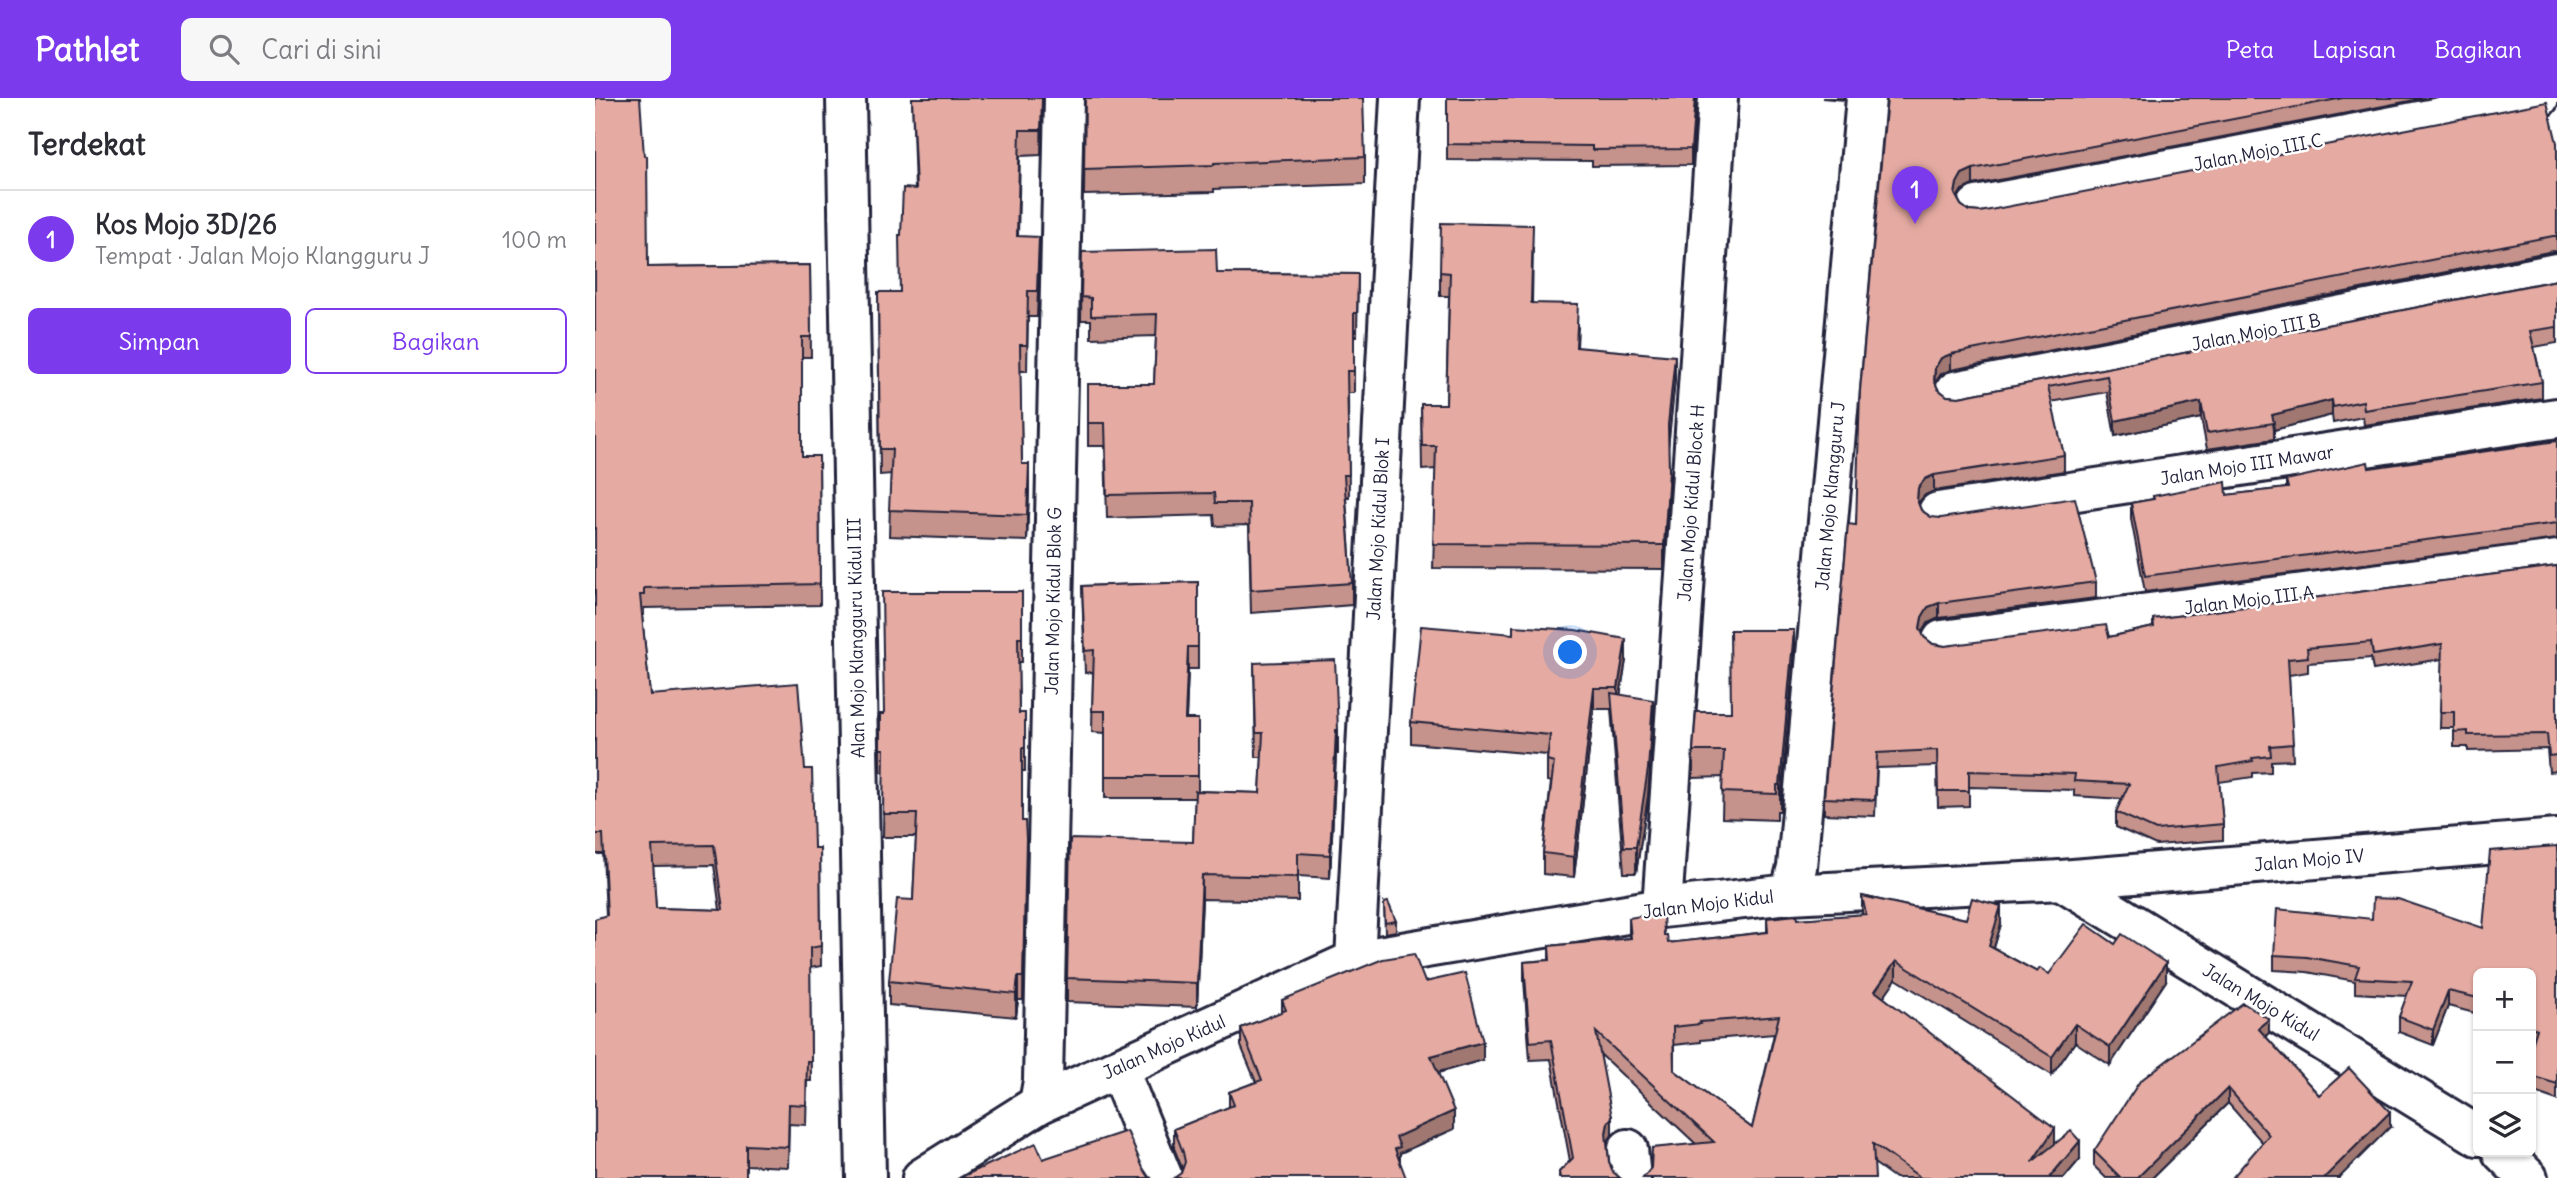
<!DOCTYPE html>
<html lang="id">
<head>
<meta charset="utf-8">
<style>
	body { margin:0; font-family:Delius,sans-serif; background:#f7f7f7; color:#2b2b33 }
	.controls { position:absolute; right:21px; bottom:21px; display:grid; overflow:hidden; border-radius:10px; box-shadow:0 2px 5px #0004 }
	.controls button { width:63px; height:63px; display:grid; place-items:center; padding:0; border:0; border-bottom:2px solid #e1e1e2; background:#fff; color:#2b2b33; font:35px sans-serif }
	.you { position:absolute; left:976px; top:555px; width:24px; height:24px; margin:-18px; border:5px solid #fff; border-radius:50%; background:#1a73e8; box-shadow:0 0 0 10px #1a73e833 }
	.badge { display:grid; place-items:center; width:46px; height:46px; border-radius:50%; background:#7c3aed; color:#fff; font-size:23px; font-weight:700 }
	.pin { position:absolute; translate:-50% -58px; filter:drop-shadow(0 2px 4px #0008) }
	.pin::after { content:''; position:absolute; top:37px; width:24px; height:21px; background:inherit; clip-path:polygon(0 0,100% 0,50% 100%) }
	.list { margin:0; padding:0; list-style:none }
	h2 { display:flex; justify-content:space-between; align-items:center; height:91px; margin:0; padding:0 28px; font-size:30px }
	h2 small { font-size:23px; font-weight:400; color:#7c7c81 }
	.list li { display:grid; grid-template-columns:46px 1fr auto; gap:21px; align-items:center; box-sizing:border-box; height:98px; padding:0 28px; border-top:2px solid #e1e1e2 }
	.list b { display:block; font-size:26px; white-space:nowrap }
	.list p { margin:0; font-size:23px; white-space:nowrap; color:#7c7c81 }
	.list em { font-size:23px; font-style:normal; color:#7c7c81 }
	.actions { display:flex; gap:14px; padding:21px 28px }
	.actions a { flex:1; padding:16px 0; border:2px solid #7c3aed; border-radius:10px; text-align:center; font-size:24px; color:#7c3aed }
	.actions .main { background:#7c3aed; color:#fff }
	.icon { flex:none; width:38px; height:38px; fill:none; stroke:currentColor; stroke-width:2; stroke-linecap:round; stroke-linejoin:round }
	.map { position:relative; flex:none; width:1962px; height:1080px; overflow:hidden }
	header { display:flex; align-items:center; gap:42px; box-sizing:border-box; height:98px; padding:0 35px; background:#7c3aed; color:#fff }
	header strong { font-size:33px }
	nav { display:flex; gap:38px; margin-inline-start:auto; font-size:24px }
	.search { width:490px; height:63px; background:#f7f7f7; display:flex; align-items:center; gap:18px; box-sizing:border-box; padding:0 24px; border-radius:10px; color:#7c7c81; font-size:26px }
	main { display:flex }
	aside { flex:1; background:#fff }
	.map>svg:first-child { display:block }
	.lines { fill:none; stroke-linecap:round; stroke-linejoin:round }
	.minor-casing { stroke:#22223b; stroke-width:44 }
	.minor { stroke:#fff; stroke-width:38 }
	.wall { fill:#c5938b; stroke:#22223b; stroke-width:2; fill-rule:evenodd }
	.shaded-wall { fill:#a07871; stroke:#22223b; stroke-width:2 }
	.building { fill:#e5aba2; stroke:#22223b; stroke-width:2; fill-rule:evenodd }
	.labels { text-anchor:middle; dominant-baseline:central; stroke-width:5; stroke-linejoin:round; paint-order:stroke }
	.street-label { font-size:18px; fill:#22223b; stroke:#fff }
</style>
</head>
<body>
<header>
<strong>Pathlet</strong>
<div class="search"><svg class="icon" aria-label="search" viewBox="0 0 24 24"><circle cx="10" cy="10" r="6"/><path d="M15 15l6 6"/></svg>Cari di sini</div>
<nav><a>Peta</a><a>Lapisan</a><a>Bagikan</a></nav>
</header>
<main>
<aside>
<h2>Terdekat<small></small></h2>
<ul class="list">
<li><span class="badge">1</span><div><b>Kos Mojo 3D/26</b><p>Tempat · Jalan Mojo Klangguru J</p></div><em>100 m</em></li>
</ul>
<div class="actions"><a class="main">Simpan</a><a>Bagikan</a></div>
</aside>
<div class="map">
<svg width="1962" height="1080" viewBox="0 0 1962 1080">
	<rect width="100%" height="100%" fill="#fff"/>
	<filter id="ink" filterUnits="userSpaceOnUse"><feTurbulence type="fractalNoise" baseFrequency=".0143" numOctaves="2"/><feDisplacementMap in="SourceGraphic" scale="14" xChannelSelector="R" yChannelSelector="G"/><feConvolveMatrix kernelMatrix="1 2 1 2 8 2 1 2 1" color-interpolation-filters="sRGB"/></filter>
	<g filter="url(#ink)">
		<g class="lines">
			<defs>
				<g id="minor">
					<polyline points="251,0 271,1080"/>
					<polyline points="1382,108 1944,0"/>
					<polyline points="1360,293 1962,175"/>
					<polyline points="1343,414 1962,320"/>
					<polyline points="1347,542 1962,462"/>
					<polyline points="1466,782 1962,741"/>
					<polyline points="1195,796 1202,769 1271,0"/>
					<polyline points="1067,810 1123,0"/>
					<polyline points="760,862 805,0"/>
					<polyline points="523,970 568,1080"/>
					<polyline points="444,1006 448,983 469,0"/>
					<polyline points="1033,1051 1036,1080"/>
					<polyline points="1907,1054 1933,1080"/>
					<polyline points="327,1080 444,1006 760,862 1067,810 1195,796 1466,782 1883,1038"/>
				</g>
			</defs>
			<use href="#minor" class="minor-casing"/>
			<use href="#minor" class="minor"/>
		</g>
		<g class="wall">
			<path d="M0 0 53 169 215 167 216 259H207V358H224L225 507 49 510V517H47L55 597 210 671 219 750H225L226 868 215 870 216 983H212L211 1027 194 1026 193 1069 151 1067 11 817 8 756H0ZM119 767 125 812 61 810 58 768Z"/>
			<polygon points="317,0 447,0 446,57 425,58 423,138 444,165 442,219 433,219 432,273 425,273 427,366 434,392 432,443 294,438 296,376 285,377 283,194 305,194 306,137 320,91"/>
			<polygon points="490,0 770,59 770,86 619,91 619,94 489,97"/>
			<polygon points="852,0 1101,0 1096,67 997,68 997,63 852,62"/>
			<polygon points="1227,0 1249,0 1249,2"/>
			<polygon points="1292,0 1830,0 1378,87 1367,92 1362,99 1366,107 1374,113 1385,114 1962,45 1962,154 1958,153 1356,272 1346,276 1340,285 1343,291 1352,298 1364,299 1962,182 1962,245 1939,249 1947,284 1947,300 1769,327 1768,319 1738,325 1737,317 1679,332 1679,341 1612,351 1606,320 1520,338 1512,294 1456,304 1469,357 1469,373 1339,393 1330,397 1323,405 1326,412 1336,419 1501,484 1501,500 1344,520 1333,525 1327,534 1329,539 1338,546 1350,548 1514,539 1558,529 1558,521 1962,468 1962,673 1954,674 1952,651 1873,653 1873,649 1859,649 1859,630 1845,630 1847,561 1778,572 1776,560 1713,565 1713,574 1694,577 1698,662 1676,663 1676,674 1658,675 1658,679 1624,684 1628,726 1628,742 1561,747 1521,729 1521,714 1527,701 1479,698 1479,692 1374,689 1374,708 1343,709 1342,668 1282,670 1280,718 1229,716 1229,700 1261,427"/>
			<polygon points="938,150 937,205 983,229 982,249 1080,281 1073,348 1074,397 1069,471 838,470 841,371 827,372 826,306 851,306 854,198 845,198 845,174"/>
			<polygon points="487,154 622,175 763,176 762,238 759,238 759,295 753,295 754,399 751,399 757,485 757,507 656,515 654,427 620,428 619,417 512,420 510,348 493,348 493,286 559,286 561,238 496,240 496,222 486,222"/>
			<polygon points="1962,343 1962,441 1550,494 1536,421 1536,405 1558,401 1558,398 1632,397 1691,390 1691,382"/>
			<polygon points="603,484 603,571 593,571 591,621 603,621 603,693 665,695 667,659 661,659 659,565 743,632 743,656 741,656 735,780 703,778 703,803 607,801 602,909 472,904 472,880 598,744 600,700 510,700 510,635 497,634 498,574 490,575 487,488"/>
			<polygon points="427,494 427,564 423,564 424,615 430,615 430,673 427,673 427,723 430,723 428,902 423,902 421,919 294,907 294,883 318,802 321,739 288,739 289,674 285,674 285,616 289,616"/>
			<polygon points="1199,558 1185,713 1182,713 1182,722 1127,720 1128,679 1098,680 1098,653 1135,614"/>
			<polygon points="1031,562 1025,597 1058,628 1053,698 1041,775 1029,775 1016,611 999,611 979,779 948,776 948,755 956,684 952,683 952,657 816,645 816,624"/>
			<polygon points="1962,748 1962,1002 1936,993 1936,950 1937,945 1936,944 1936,875 1883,875 1883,916 1853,908 1838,947 1804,934 1804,919 1812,898 1760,895 1760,883 1712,874 1679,872 1679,857 1777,821 1888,830"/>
			<path d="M1267 798 1371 821 1406 826 1399 850 1442 874 1454 876 1571 883 1515 967 1480 944 1457 977 1301 881 1288 899 1460 1046 1485 1061 1469 1080H1300L1279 1065 1101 1046 1005 956 1017 1037 1013 1043 1012 1046 1014 1064 1018 1074 1025 1080H964V1074L975 1063 956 961 935 962 929 882V864L954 862V848L1034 840V820L1069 837 1073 845 1172 834V820L1203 821 1267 817ZM1179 936 1157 1030 1079 972V947L1106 944V942Z"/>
			<polygon points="789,805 801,823 801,833 790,835"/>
			<polygon points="830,884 888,962 843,975 859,1031 805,1055 805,1065 586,1075 587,1070 579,1050 579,1031 634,1009 634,994 661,984 646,948 646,930 687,914 687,902"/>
			<polygon points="1674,935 1670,938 1724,997 1795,1029 1667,1044 1633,1005 1557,1080 1511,1080 1499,1068 1499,1053"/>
		</g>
		<g class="shaded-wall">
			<polygon points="1100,0 1101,0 1096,67 1096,51"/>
			<polygon points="1378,71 1378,87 1367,92 1362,100 1360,96 1362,85 1367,76"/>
			<polygon points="1356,256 1356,272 1346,276 1340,285 1339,298 1340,270 1346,260"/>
			<polygon points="1080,258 1080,281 1073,351 1073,327"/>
			<polygon points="1737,302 1737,317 1679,332 1677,317"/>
			<polygon points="1606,304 1606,320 1520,338 1520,323"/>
			<polygon points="434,366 434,392 432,443 432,417"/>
			<polygon points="1074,373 1074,397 1069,471 1069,447"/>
			<polygon points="1339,377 1339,393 1330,397 1323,405 1322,402 1323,390 1330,381"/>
			<polygon points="1344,505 1344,520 1333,525 1327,534 1325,530 1327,519 1333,509"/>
			<polygon points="1199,532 1199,558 1185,713 1185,687"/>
			<polygon points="1031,541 1031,562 1023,611 1023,590"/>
			<polygon points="593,549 593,571 590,643 590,621"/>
			<polygon points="999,590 999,611 979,779 979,759"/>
			<polygon points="1058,602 1058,628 1053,698 1041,775 1041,749"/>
			<polygon points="741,632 741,656 735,780 735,757"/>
			<polygon points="607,777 607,801 602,909 602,885"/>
			<polygon points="1406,808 1406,826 1394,866 1394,848"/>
			<polygon points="1301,863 1301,881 1280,911 1280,893"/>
			<polygon points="1571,865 1571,883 1515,967 1515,949"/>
			<polygon points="423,879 423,902 421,919 421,896"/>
			<polygon points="1853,893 1853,908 1838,947 1838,932"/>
			<polygon points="1674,921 1674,935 1663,944 1663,930"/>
			<polygon points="1480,926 1480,944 1457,977 1457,959"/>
			<polygon points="888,944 888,962 836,976 836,958"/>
			<polygon points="1633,990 1633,1005 1557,1080 1542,1080"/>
			<polygon points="859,1013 859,1031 805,1055 805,1067 800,1069 801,1039"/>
			<polygon points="1795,1014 1795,1029 1744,1080 1729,1080"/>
			<polygon points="1017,1019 1017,1037 1013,1043 1011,1053 1011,1035 1013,1025"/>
			<polygon points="1460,1030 1460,1049 1437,1064"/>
			<polygon points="1485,1043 1485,1061 1469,1080 1454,1080"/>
		</g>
		<g class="building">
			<path d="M0 0H45L49 58H52L53 169 215 167 216 239H207V358H224L225 486 49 490V497H45L55 597 203 585 210 671H217L219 750H225L226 848 215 850 216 963H212L211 1007 194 1006 193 1049 151 1047V1080H0V821L12 817 8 736H0ZM119 747 128 812 61 810 57 748Z"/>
			<polygon points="317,0 447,0 446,32 425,32 422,138 444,139 442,193 433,193 432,247 425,247 427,366 434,366 432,417 294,412 297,351 285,351 283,194 305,194 304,137 306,137 308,90 321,91"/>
			<polygon points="490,0 768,0 770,59 619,65 619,67 489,71"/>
			<polygon points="852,0 1100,0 1096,51 997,52 997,48 852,46"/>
			<polygon points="1292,0 1748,0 1378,71 1367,76 1362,85 1360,96 1366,107 1374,113 1385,114 1952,4 1962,45 1962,138 1958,138 1356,256 1346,260 1340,270 1339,282 1343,291 1352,298 1364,299 1962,182 1962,229 1935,233 1947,284 1769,312 1768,303 1738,309 1737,302 1677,317 1679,325 1612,335 1606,304 1520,323 1512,278 1453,289 1469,357 1339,377 1330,381 1323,390 1322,402 1326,412 1336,419 1346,420 1480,400 1501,484 1344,505 1333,509 1327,519 1325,530 1329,539 1338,546 1350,548 1511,527 1514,539 1559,529 1558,521 1962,468 1962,657 1954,658 1952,636 1873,637 1873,633 1859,634 1859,614 1845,614 1847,546 1778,557 1776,544 1712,550 1713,559 1693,561 1698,646 1675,648 1676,658 1657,660 1658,663 1623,669 1628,726 1561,732 1521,714 1534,686 1479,683 1480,676 1374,673 1374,693 1343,693 1342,652 1282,655 1280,702 1229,700 1253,426 1261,427 1265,293"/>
			<polygon points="846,125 938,127 936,205 983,206 981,249 1080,258 1073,327 1074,373 1069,447 838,446 841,348 827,348 826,306 851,306 855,175 845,174"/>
			<polygon points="621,151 622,175 763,176 762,215 759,215 759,273 752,273 754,377 749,377 757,485 656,492 654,405 620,405 619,395 512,397 510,325 493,325 493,286 559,286 562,216 496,218 496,200 486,199 487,154"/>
			<polygon points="1962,343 1962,425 1550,478 1536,405 1559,401 1558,398 1631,384 1632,397 1693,390 1691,382 1773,364 1774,370"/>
			<polygon points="603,484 603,549 593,549 590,621 603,621 603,678 510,678 510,613 497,613 499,552 490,553 487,488"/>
			<polygon points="287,494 427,494 427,540 423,540 424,615 430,615 430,650 427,650 427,723 430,723 431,741 428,879 423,879 421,896 294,883 302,801 318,802 322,716 288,716 289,651 285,651 285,616 289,616"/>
			<polygon points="826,528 918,536 918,528 980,532 1031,541 1023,590 999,590 979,759 948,755 959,664 952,662 955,637 816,624"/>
			<polygon points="1135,532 1199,532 1185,687 1182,687 1182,696 1127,694 1129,653 1098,653 1101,614 1136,614"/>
			<polygon points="740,562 743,632 741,632 735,757 703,755 703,779 607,777 602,885 472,880 475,741 598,744 600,693 665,695 668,635 661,635 659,565"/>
			<polygon points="1016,595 1058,602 1053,671 1041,749 1029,749"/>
			<polygon points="1962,748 1962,986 1936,978 1936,950 1942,931 1936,929 1936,875 1883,875 1883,900 1853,893 1838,932 1804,919 1817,883 1760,880 1764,868 1712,859 1679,857 1682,811 1777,821 1778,800 1803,801 1888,830 1895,753"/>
			<path d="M1267 798 1371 821 1377 800 1406 808 1394 848 1442 874 1445 870 1454 876 1491 826 1520 846 1527 836 1571 865 1515 949 1480 926 1457 959 1301 863 1280 893 1460 1030 1437 1064 1476 1033 1485 1043 1454 1080H1326L1278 1046 1280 1080H1048L1056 1070 1057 1050 1119 1044 1001 934 1017 1019 1013 1025 1011 1035 1014 1064 1018 1074 1025 1080H965L964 1074 978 1060 956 942 935 944 929 864 955 862 954 848 1036 840 1034 820 1068 814 1069 837H1072L1073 845 1173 834 1172 820 1202 817 1203 821 1271 816ZM1184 918 1157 1030 1079 972 1078 929 1106 926 1105 924Z"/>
			<polygon points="793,804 801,823 790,825 789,805"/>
			<polygon points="819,856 830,884 870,875 888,944 836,958 859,1013 801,1039 805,1049 800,1051 811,1080 579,1080 586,1075 590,1064 588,1054 579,1031 639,1007 634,994 667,982 646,930 691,912 687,902 788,861"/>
			<polygon points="1648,905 1674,921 1663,930 1724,997 1754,970 1795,1014 1729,1080 1637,1080 1674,1037 1633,990 1542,1080 1526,1080 1499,1053 1545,983"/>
			<polygon points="532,1033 548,1070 554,1079 557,1080 364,1080 441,1045 448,1061"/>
		</g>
	</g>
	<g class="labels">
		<g class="street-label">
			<text transform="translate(1663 54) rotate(-11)">Jalan Mojo III C</text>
			<text transform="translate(1661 234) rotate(-11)">Jalan Mojo III B</text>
			<text transform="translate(1652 367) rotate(-9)">Jalan Mojo III Mawar</text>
			<text transform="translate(1235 398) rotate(-85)">Jalan Mojo Klangguru J</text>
			<text transform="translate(1096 405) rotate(-86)">Jalan Mojo Kidul Block H</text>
			<text transform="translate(783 431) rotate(-87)">Jalan Mojo Kidul Blok I</text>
			<text transform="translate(1654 502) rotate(-7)">Jalan Mojo III A</text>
			<text transform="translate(458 503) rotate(-89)">Jalan Mojo Kidul Blok G</text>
			<text transform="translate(261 540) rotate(-91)">Alan Mojo Klangguru Kidul III</text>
			<text transform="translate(1714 762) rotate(-5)">Jalan Mojo IV</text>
			<text transform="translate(1113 806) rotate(-7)">Jalan Mojo Kidul</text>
			<text transform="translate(1666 904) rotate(31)">Jalan Mojo Kidul</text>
			<text transform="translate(569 949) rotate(-24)">Jalan Mojo Kidul</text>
		</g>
	</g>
</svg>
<div class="controls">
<button>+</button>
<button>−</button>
<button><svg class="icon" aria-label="layers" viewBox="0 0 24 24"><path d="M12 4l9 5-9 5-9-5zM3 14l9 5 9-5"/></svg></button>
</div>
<div class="you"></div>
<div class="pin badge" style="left:1320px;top:126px">1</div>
</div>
</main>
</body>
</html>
